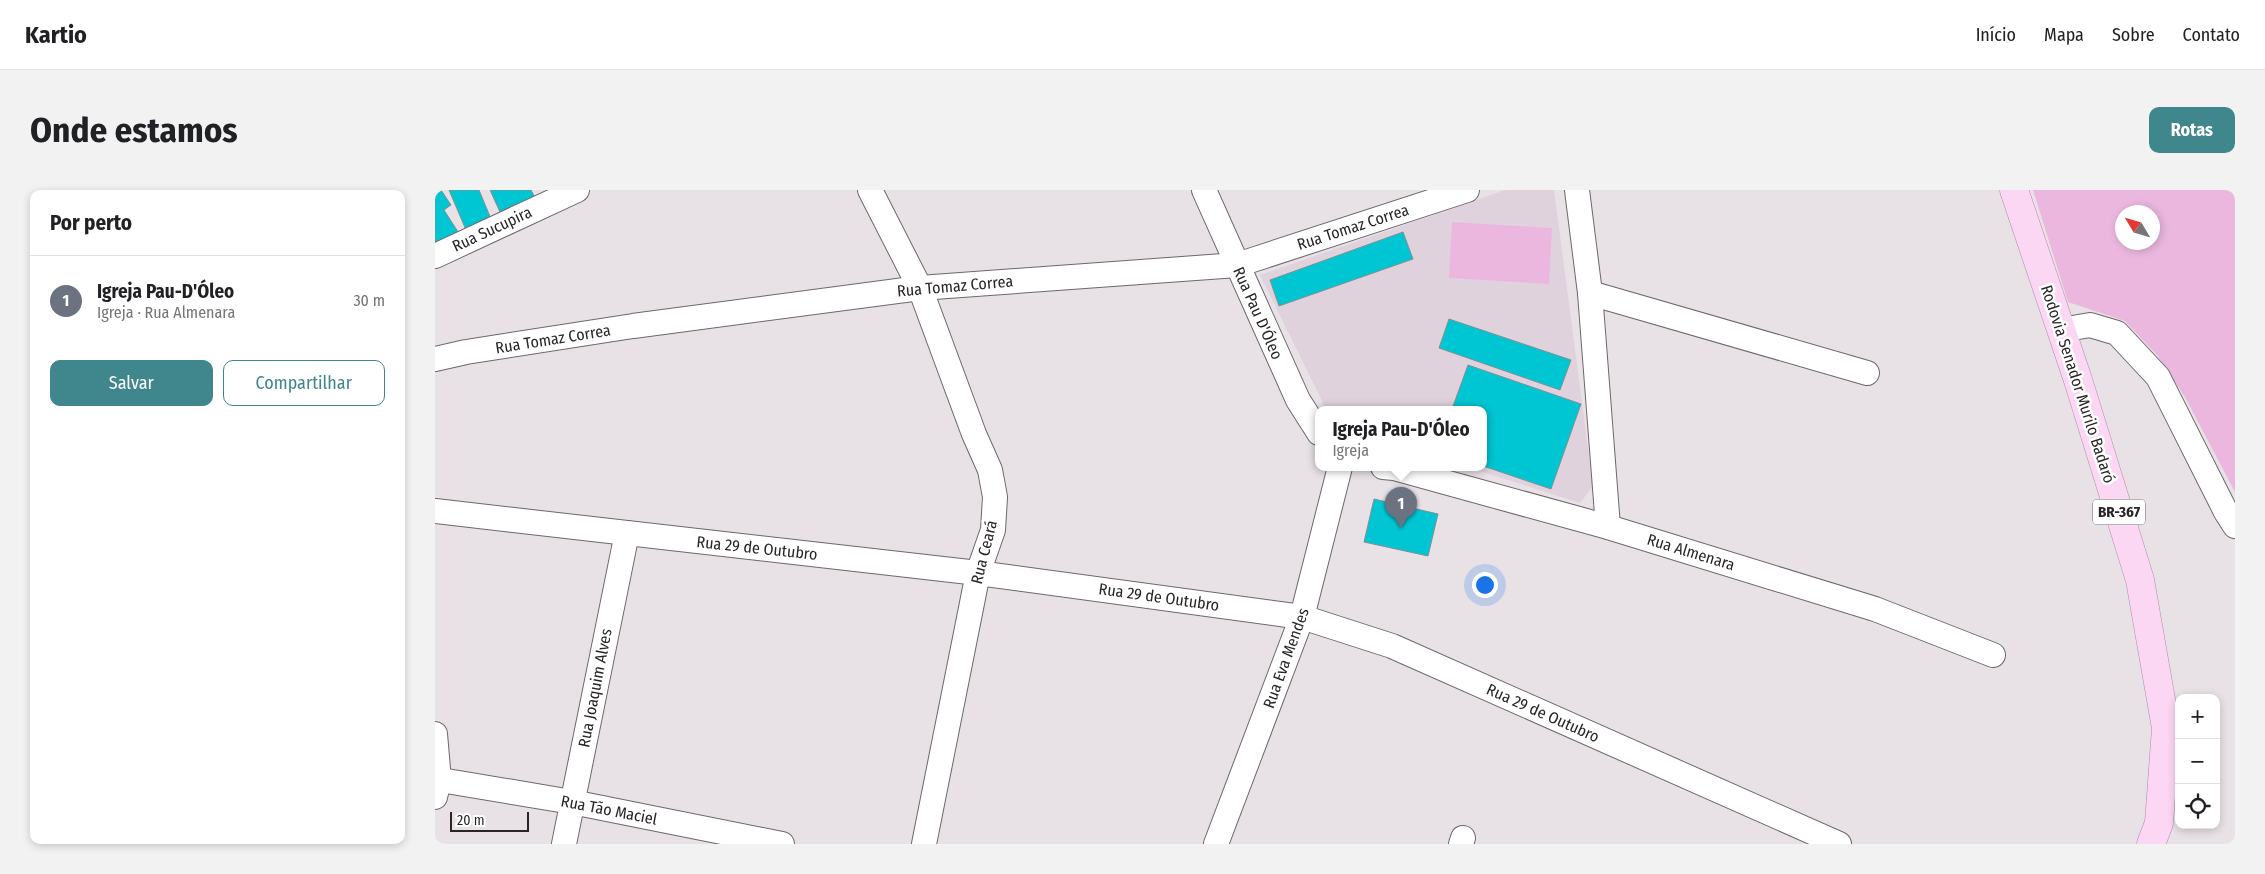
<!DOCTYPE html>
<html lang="pt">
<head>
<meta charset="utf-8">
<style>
	body { margin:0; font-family:"Fira Sans Condensed",sans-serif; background:#f2f2f2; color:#202124 }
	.controls { position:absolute; right:15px; bottom:15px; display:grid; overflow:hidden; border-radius:10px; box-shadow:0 2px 8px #0003 }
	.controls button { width:45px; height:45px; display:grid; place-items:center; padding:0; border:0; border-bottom:1px solid #e0e0e0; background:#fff; color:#202124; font:25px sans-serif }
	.compass { position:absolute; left:1680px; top:15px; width:45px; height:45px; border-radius:50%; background:#fff; box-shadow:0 2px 8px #0003; rotate:308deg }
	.scale { position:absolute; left:15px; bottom:12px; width:79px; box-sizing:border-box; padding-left:5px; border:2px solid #282527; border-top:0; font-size:14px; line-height:18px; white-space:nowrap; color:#282527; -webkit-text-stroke:4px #fff; paint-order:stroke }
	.you { position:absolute; left:1049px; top:394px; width:18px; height:18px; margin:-12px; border:4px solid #fff; border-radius:50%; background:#1a73e8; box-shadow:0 0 0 8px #1a73e833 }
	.badge { display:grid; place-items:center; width:32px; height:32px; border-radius:50%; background:#3f868d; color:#fff; font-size:16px; font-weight:700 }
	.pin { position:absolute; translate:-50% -41px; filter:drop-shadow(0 1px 2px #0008) }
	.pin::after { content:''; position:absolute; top:26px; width:18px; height:15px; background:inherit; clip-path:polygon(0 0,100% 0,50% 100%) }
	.popup { position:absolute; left:880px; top:216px; width:172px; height:65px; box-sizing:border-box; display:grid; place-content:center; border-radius:10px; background:#fff; filter:drop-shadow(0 1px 4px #0005); font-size:16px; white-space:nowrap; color:#757577 }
	.popup b { font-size:19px; color:#202124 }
	.popup::after { content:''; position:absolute; left:50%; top:100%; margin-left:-10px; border:10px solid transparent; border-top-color:#fff }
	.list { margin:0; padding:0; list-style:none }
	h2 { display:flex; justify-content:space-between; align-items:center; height:65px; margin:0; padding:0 20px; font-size:21px }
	h2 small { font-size:16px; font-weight:400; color:#757577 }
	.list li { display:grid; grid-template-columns:32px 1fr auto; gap:15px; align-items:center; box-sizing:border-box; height:90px; padding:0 20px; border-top:1px solid #e0e0e0 }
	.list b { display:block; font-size:19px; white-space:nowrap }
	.list p { margin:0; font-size:16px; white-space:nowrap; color:#757577 }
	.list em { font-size:16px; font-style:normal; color:#757577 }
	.actions { display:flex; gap:10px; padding:15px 20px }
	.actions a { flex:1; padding:11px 0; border:1px solid #3f868d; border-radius:10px; text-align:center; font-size:18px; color:#3f868d }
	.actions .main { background:#3f868d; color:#fff }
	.icon { flex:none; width:28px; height:28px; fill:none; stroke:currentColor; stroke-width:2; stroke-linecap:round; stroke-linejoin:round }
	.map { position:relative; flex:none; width:1800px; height:654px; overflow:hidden; border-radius:10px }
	header { display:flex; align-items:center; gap:30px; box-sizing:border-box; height:70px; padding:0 25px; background:#fff; border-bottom:1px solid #e0e0e0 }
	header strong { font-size:24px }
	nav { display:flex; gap:28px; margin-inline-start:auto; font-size:18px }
	.intro { display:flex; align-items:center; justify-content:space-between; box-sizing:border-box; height:120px; padding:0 30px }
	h1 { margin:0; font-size:35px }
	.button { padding:12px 22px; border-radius:10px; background:#3f868d; color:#fff; font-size:18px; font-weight:700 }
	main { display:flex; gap:30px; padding:0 30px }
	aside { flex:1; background:#fff; border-radius:10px; box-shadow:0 2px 8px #0003 }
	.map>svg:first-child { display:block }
	.built { fill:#e0d2dc }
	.green { fill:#ebb7df; fill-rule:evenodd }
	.building { fill:#00c6d4; stroke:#868e8f }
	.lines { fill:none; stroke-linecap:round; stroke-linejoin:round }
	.street-casing { stroke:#6d676c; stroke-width:26 }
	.primary-casing { stroke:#b088a8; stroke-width:29 }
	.street { stroke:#fff; stroke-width:24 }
	.primary { stroke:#fcd7f4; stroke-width:28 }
	.labels { text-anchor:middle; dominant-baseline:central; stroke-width:5; stroke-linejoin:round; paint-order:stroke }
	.shield { fill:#fff; stroke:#686668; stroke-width:1 }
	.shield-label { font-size:15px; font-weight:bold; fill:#282527 }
	.street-label { font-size:16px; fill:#282527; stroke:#fff }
</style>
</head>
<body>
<header>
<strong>Kartio</strong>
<nav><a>Início</a><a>Mapa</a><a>Sobre</a><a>Contato</a></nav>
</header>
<div class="intro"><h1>Onde estamos</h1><a class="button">Rotas</a></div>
<main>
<aside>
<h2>Por perto<small></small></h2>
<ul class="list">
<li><span class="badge" style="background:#6b7280">1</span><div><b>Igreja Pau-D'Óleo</b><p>Igreja · Rua Almenara</p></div><em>30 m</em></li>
</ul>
<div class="actions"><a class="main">Salvar</a><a>Compartilhar</a></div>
</aside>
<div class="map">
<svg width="1800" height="654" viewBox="0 0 1800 654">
	<rect width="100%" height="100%" fill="#e8e1e6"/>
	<polygon class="built" points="1070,0 1119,0 1158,296 1145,313 1032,277 1048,277 1048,219 891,219 825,85"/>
	<g class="green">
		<path d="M1598 0H1800V302L1750 207 1722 165 1690 131 1633 112ZM1688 22H1718V52H1688Z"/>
		<polygon points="1017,32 1117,38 1114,94 1014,88"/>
	</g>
	<g class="building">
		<polygon points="6,0 16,15 9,20 25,45 0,59 0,3"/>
		<polygon points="14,0 44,0 56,29 31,40"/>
		<polygon points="55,0 96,0 103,13 84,22 81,14 65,22"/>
		<polygon points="968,42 978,69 844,116 835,90"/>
		<polygon points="1014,129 1136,170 1125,200 1004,158"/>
		<polygon points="1033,175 1146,214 1116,299 1048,276 1048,219 1017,219"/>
		<polygon points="939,309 1003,324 993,366 929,352"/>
	</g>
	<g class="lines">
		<defs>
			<g id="street">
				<polyline points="435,0 485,98 539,244 555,280 560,307 558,340 543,383 489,654"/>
				<polyline points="769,0 863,210 884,243"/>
				<polyline points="1142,0 1155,103 1173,337"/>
				<polyline points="0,66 142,0"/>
				<polyline points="1155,103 1432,183"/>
				<polyline points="1626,140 1655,135 1682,143 1723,187 1791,322 1800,336"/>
				<polyline points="0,169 31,162 198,136 485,98 802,75 1032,0"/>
				<polyline points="948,277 959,278 1173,337 1440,419 1558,465"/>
				<polyline points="0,321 543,383 867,427 957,456 1404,654"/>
				<polyline points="0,544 4,590 0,607"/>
				<polyline points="0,589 137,612 347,654"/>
				<polyline points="129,654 192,343"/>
				<polyline points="781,654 867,427 905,277"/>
				<polyline points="1026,654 1028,648"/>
			</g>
			<polyline id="primary" points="1579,0 1643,190 1705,390 1731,538 1724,633 1716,654"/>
		</defs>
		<use href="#street" class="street-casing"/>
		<use href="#primary" class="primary-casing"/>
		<use href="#street" class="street"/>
		<use href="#primary" class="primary"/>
	</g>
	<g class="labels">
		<rect class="shield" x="1658" y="309.5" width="52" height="25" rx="4"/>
		<g class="shield-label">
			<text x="1684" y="322">BR-367</text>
		</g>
		<g class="street-label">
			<text transform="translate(918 37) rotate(-18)">Rua Tomaz Correa</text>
			<text transform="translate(57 39) rotate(-25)">Rua Sucupira</text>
			<text transform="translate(520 96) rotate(-5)">Rua Tomaz Correa</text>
			<text transform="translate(823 123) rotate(66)">Rua Pau D'Óleo</text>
			<text transform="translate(118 149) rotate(-9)">Rua Tomaz Correa</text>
			<text transform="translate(1643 194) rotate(72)">Rodovia Senador Murilo Badaró</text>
			<text transform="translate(322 358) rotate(6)">Rua 29 de Outubro</text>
			<text transform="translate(549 362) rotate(-76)">Rua Ceará</text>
			<text transform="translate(1256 362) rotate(17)">Rua Almenara</text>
			<text transform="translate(724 407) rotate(8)">Rua 29 de Outubro</text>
			<text transform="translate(851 468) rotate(-70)">Rua Eva Mendes</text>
			<text transform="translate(160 498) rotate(-79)">Rua Joaquim Alves</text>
			<text transform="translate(1108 523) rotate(24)">Rua 29 de Outubro</text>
			<text transform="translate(174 620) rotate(11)">Rua Tão Maciel</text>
		</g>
	</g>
</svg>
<div class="controls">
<button>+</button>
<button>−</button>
<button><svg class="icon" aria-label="locate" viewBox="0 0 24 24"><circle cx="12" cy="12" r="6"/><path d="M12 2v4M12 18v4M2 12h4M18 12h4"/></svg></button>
</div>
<svg class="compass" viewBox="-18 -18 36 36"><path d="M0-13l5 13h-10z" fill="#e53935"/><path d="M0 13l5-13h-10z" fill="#757577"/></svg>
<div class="scale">20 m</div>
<div class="you"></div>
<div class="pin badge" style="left:966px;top:338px;background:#6b7280">1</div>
<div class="popup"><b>Igreja Pau-D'Óleo</b>Igreja</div>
</div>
</main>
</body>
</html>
